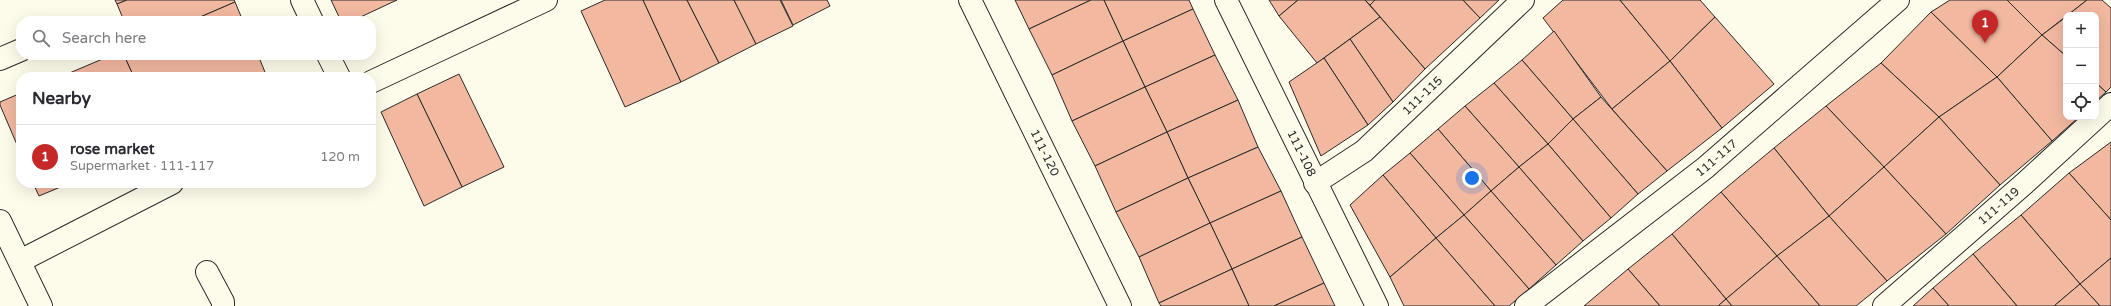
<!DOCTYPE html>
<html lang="en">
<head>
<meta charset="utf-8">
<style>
	body { margin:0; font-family:"Varela Round",sans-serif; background:#f2f2f3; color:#2b2b33 }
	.controls { position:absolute; right:12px; top:12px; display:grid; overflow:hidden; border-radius:8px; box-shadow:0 4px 16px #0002 }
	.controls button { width:36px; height:36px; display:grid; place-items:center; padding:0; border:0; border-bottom:1px solid #e1e1e2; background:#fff; color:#2b2b33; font:20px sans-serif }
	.you { position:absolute; left:1472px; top:178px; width:14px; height:14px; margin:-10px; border:3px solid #fff; border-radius:50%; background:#1a73e8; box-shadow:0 0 0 6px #1a73e833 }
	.badge { display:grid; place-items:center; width:26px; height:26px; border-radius:50%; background:#c62828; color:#fff; font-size:13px; font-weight:700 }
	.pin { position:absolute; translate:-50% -33px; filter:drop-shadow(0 1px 2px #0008) }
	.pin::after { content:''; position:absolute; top:21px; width:14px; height:12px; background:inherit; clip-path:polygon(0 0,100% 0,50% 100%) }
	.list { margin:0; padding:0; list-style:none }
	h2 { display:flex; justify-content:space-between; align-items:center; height:52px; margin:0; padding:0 16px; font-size:17px }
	h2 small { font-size:13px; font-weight:400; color:#7c7c81 }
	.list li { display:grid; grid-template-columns:26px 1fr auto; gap:12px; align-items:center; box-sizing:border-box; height:64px; padding:0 16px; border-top:1px solid #e1e1e2 }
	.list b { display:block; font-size:15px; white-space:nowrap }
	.list p { margin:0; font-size:13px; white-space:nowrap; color:#7c7c81 }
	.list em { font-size:13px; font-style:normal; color:#7c7c81 }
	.icon { flex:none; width:22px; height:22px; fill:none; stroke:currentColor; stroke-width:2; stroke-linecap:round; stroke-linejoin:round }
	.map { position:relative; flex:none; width:2111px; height:306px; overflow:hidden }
	.search { position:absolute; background:#fff; box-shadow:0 4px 16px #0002; left:16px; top:16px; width:360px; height:44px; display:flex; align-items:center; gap:10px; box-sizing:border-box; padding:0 14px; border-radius:16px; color:#7c7c81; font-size:15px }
	.panel { position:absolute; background:#fff; box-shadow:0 4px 16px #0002; left:16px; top:72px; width:360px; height:116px; border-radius:16px }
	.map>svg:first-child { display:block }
	.building { fill:#f2b8a0; stroke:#2b2b2b }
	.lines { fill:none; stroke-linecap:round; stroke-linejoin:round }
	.minor-casing { stroke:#2b2b2b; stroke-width:24 }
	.major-casing { stroke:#2b2b2b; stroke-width:24 }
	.minor { stroke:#fdfbea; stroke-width:22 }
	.major { stroke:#fdfbea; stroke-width:22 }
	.labels { text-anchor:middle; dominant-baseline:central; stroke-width:3; stroke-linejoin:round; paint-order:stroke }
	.street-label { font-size:12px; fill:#2b2b2b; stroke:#fdfbea }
</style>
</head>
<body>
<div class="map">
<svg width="2111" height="306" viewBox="0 0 2111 306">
	<rect width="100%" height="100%" fill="#fdfbea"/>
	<g class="building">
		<polygon points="115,0 127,0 117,4"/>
		<polygon points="127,0 234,0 235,2 191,21 124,21 117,4"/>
		<polygon points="331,0 397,0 352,21 341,21"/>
		<polygon points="605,0 643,0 681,82 625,107 581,11"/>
		<polygon points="643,0 687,0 719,63 681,82"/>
		<polygon points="687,0 734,0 756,44 719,63"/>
		<polygon points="734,0 780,0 793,26 756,44"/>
		<polygon points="781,0 827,0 830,6 793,25"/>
		<polygon points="1015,0 1091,0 1029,29"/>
		<polygon points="1091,0 1104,0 1123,41 1052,75 1029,29"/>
		<polygon points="1104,0 1189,0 1193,9 1123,41"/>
		<polygon points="1269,0 1298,0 1279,16"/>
		<polygon points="1298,0 1365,0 1380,17 1317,63 1279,16"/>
		<polygon points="1365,0 1375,0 1370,5"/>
		<polygon points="1375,0 1463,0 1480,18 1425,69 1370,5"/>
		<polygon points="1463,0 1499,0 1480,18"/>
		<polygon points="1563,0 1620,0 1670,61 1612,109 1543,18"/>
		<polygon points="1620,0 1700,0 1715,17 1670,61"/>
		<polygon points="1950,0 2007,0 2042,35 1997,77 1931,12"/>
		<polygon points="2007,0 2087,0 2042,35"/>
		<polygon points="2087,0 2102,0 2111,8 2111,87 2106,92 2096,83 2096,15 2068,15"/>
		<polygon points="235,2 243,21 191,21"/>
		<polygon points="1193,9 1215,55 1145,87 1123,41"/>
		<polygon points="1931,12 1997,77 1939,117 1881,63"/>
		<polygon points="1380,17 1425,69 1393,102 1350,39"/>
		<polygon points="1715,17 1774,84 1722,128 1670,61"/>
		<polygon points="2066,17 2066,56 2042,35"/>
		<polygon points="1554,31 1601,97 1573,119 1522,60"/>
		<polygon points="2042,35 2066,56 2066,117 2079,117 2052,141 1997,77"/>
		<polygon points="1350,39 1393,102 1368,125 1324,58"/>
		<polygon points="1123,41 1145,87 1072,121 1052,75"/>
		<polygon points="112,55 124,55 134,77 60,77"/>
		<polygon points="124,55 258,55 267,77 134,77"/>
		<polygon points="1215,55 1238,100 1167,132 1145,87"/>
		<polygon points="1324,58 1368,125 1321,156 1289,82"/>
		<polygon points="1522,60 1573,119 1548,144 1494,83"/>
		<polygon points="1670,61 1722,128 1667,171 1612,109"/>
		<polygon points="1881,63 1939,117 1884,167 1826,106"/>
		<polygon points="459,74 504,167 462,187 417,94"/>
		<polygon points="1997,77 2052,141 2000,185 1939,117"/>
		<polygon points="1494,83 1548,144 1519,167 1465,106"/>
		<polygon points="2096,83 2106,92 2096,101"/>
		<polygon points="1145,87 1167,132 1095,166 1072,121"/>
		<polygon points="21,93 21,154 0,105 0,102"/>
		<polygon points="417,94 462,187 424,206 381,112"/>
		<polygon points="1601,97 1667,171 1638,194 1573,119"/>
		<polygon points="1238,100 1258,147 1188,178 1167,132"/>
		<polygon points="1465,106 1519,167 1491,191 1438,129"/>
		<polygon points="1826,106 1884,167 1829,216 1774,148"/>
		<polygon points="1939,117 2000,185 1946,234 1884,167"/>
		<polygon points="1573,119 1638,194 1611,218 1548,144"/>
		<polygon points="1438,129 1491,191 1464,215 1410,153"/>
		<polygon points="1167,132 1188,178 1116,212 1095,166"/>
		<polygon points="2111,142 2111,220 2069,173"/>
		<polygon points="1548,144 1611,218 1583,241 1519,167"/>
		<polygon points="1258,147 1281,191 1210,223 1188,178"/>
		<polygon points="1774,148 1829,216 1777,256 1721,192"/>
		<polygon points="1410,153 1464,215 1436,238 1383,175"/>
		<polygon points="1519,167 1583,241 1556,265 1491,191"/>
		<polygon points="1884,167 1946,234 1887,281 1829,216"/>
		<polygon points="2069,173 2111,220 2111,258 2080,284 2021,215"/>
		<polygon points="1383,175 1436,238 1390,277 1350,205"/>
		<polygon points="1188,178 1210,223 1139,257 1116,212"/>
		<polygon points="33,183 70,183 39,196"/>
		<polygon points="1281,191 1302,237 1232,269 1210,223"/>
		<polygon points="1491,191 1556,265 1529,289 1464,215"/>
		<polygon points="1721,192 1777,256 1726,299 1672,234"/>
		<polygon points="1464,215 1529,289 1509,306 1495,306 1436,238"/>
		<polygon points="2021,215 2080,284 2054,306 2017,306 1973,254"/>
		<polygon points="1829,216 1887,281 1856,306 1820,306 1777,256"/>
		<polygon points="1210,223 1232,269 1159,303 1139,257"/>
		<polygon points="1672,234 1726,299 1718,306 1660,306 1628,269"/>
		<polygon points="1302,237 1324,283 1274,306 1249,306 1232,269"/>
		<polygon points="1436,238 1495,306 1404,306 1390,277"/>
		<polygon points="1973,254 2017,306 1949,306 1933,288"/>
		<polygon points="1777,256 1820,306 1732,306 1726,299"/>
		<polygon points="2111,258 2111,306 2100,306 2080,284"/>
		<polygon points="1232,269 1249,306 1161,306 1159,303"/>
		<polygon points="1628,269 1660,306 1584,306"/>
		<polygon points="1324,283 1335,306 1274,306"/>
		<polygon points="2080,284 2100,306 2054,306"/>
		<polygon points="1933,288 1949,306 1913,306"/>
		<polygon points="1726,299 1732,306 1718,306"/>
	</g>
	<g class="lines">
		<defs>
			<g id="minor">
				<polyline points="302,0 312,21"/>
				<path id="s1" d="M970 0 1120 306"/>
				<path id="s2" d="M1226 0 1377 306"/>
				<polyline points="328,55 339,77"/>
				<polyline points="0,59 21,50"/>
				<polyline points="371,82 546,0"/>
				<path id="s3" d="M1315 183 1364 151 1523 0"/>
				<polyline points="20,261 172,183"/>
				<polyline points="207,272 223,302 223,306"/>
				<path id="s4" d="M1526 306 1705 168 1898 0"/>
				<path id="s5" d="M1884 306 2025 183 2111 104"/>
			</g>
			<polyline id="major" points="0,221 41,306"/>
		</defs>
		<use href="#minor" class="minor-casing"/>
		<use href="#major" class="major-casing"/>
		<use href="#minor" class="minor"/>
		<use href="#major" class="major"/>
	</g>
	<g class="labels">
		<g class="street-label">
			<text stroke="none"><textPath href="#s3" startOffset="139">111-115</textPath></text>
			<text stroke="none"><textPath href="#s1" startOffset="170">111-120</textPath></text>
			<text stroke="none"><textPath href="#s2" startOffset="171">111-108</textPath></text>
			<text stroke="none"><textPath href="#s4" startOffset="241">111-117</textPath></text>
			<text stroke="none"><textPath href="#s5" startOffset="152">111-119</textPath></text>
		</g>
	</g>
</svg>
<div class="controls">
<button>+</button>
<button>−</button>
<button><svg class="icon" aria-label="locate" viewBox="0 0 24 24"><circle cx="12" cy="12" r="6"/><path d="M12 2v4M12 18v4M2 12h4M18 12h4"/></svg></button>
</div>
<div class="you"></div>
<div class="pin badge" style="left:1985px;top:43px">1</div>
<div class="search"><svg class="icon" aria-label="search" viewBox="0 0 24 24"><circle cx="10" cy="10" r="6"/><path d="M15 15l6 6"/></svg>Search here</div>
<section class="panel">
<h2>Nearby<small></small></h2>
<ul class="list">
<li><span class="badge">1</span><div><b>rose market</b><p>Supermarket · 111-117</p></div><em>120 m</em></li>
</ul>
</section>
</div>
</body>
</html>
